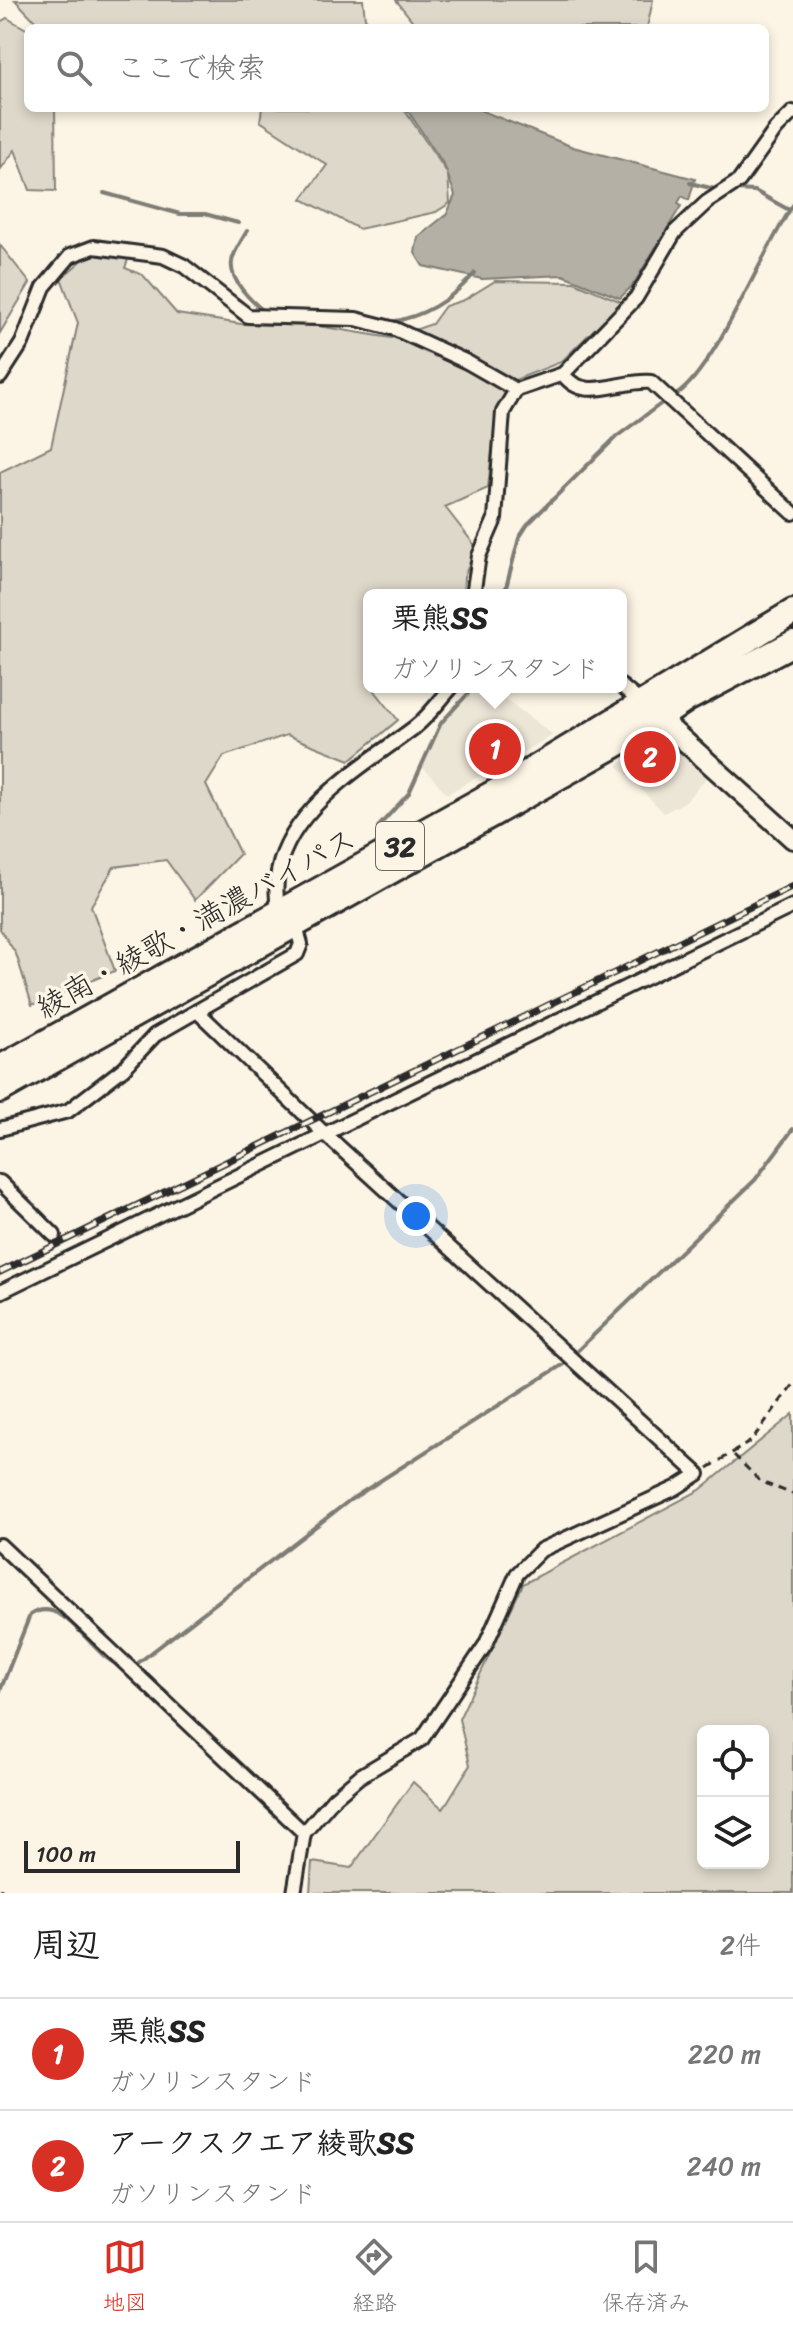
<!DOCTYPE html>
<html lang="ja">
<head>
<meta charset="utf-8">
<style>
	body { margin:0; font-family:Sriracha,"Klee One",sans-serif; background:#f6f6f6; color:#222 }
	.controls { position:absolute; right:24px; bottom:24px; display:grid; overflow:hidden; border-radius:12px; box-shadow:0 4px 12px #0003 }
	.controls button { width:72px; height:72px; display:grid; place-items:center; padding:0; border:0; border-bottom:2px solid #e0e0e0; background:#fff; color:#222; font:40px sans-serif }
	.scale { position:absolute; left:24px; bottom:20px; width:216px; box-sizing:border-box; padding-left:8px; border:4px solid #2b2b2b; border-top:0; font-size:22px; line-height:28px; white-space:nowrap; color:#2b2b2b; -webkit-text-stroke:6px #fcf5e5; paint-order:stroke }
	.you { position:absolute; left:416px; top:1216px; width:28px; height:28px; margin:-20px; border:6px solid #fff; border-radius:50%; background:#1a73e8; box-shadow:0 0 0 12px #1a73e833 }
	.badge { display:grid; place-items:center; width:52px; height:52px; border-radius:50%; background:#d93025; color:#fff; font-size:26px; font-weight:700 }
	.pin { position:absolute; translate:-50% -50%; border:4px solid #fff; box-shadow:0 2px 8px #0006 }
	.popup { position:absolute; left:363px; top:589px; width:264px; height:104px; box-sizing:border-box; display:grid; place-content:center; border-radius:12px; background:#fff; filter:drop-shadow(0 2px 6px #0005); font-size:26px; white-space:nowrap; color:#767676 }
	.popup b { font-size:30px; color:#222 }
	.popup::after { content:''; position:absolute; left:50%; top:100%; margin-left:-16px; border:16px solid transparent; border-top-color:#fff }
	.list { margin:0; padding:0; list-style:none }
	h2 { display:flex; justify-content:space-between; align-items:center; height:104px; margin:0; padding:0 32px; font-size:34px }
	h2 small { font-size:26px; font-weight:400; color:#767676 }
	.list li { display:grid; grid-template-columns:52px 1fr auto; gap:24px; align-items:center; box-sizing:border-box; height:112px; padding:0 32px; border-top:2px solid #e0e0e0 }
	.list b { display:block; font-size:30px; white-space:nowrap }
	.list p { margin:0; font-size:26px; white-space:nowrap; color:#767676 }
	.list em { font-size:26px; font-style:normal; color:#767676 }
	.icon { flex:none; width:44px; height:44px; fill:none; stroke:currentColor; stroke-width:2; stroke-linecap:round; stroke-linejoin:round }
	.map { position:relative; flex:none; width:793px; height:1893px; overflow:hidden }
	.search { position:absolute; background:#fff; box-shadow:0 4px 12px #0003; left:24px; right:24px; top:24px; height:88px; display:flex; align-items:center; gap:20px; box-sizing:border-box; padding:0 28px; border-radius:12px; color:#767676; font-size:30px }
	.sheet { height:328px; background:#fff }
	nav { display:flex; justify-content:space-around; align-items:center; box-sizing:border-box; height:112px; border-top:2px solid #e0e0e0; background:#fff; font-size:22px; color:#767676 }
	nav a { display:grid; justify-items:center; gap:4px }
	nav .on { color:#d93025 }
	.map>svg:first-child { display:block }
	.built { fill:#ece6d7 }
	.green { fill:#ded8ca; stroke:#84827a; stroke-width:2; fill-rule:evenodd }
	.water { fill:#b4b0a5; stroke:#7d7b74; stroke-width:2 }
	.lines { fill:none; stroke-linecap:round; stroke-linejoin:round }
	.stream { stroke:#7d7b74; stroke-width:4 }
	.street-casing { stroke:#2b2b2b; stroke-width:18 }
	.secondary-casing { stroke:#2b2b2b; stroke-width:24 }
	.highway-casing { stroke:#2b2b2b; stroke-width:30 }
	.path { stroke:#2b2b2b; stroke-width:3; stroke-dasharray:8 6; stroke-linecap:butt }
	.street { stroke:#fcf5e5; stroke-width:12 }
	.secondary { stroke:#fcf5e5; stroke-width:18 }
	.highway { stroke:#fcf5e5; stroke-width:24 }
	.rail-casing { stroke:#2b2b2b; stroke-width:7 }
	.rail { stroke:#fcf5e5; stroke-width:4; stroke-dasharray:12; stroke-linecap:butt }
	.labels { text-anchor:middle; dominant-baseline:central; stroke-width:7; stroke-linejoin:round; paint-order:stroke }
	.shield { fill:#fcf5e5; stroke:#6a6863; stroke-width:2 }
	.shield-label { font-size:28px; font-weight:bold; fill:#2b2b2b }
	.street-label { font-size:30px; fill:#2b2b2b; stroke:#fcf5e5 }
</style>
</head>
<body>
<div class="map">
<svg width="793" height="1893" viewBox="0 0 793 1893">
	<rect width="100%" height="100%" fill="#fcf5e5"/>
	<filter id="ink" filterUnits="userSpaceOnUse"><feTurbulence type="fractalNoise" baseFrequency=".0125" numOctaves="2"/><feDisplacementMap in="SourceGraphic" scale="16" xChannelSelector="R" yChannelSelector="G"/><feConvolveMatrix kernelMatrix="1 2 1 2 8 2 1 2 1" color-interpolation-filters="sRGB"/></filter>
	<g filter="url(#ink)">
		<g class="built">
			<polygon points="476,687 490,687 553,735 447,794 421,765 438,729"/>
			<polygon points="661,741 672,744 708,776 686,801 664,813 617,765"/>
		</g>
		<g class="green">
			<polygon points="15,0 363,0 365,18 373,28 42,28"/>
			<polygon points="396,0 653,0 647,28 418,28"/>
			<polygon points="7,18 28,30 28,108 55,108 56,191 30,190 15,150 0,170 0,22"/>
			<polygon points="262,108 403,108 448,174 450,203 436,212 359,229 302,199 327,165 260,121"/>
			<polygon points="0,245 30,283 0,333"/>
			<polygon points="131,251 125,268 143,275 177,314 241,324 318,326 391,338 432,324 445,306 464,300 495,281 574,282 622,302 561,362 512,381 494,432 488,488 445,507 476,547 464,577 463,595 369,595 369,687 377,687 375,691 398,720 350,760 287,735 224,756 206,785 240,854 195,900 166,860 114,867 91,906 115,971 32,1005 16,954 0,929 0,472 51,447 78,323 61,278 90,254"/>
			<path d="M793 1414V1893H310L312 1862 351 1868 413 1782 443 1809 470 1765 459 1719 523 1584 700 1490ZM703 1731H763V1863H703Z"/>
		</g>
		<polygon class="water" points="406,108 475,108 573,147 695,179 689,200 682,196 678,203 681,206 633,285 620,298 563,275 482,279 423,266 415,253 418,237 447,214 455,195 444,165"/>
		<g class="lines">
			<g class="stream">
				<polyline points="690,183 715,189"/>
				<polyline points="735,190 755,191 789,210"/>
				<polyline points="104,193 180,214 205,214 238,223"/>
				<path d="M247 231C242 240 233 252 232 262 229 280 252 302 264 311"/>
				<path d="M390 322C424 317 452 299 475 273"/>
				<polyline points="337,324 356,326"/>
				<path d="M676 395C715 370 762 251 793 205"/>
				<polyline points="504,595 519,538 528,524 616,437 662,403"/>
				<polyline points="378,827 409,793 441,723 474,687"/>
				<polyline points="575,1353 755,1180 793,1129"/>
				<polyline points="138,1663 350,1500 565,1363"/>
				<path d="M0 1691 30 1615C64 1592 91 1656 119 1665"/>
			</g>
			<defs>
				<g id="street">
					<path d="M563 374C584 404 620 379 651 382L793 513"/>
					<polyline points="0,377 22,343 44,287 70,256 94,247 163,256 184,266 248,316 356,319 395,329 467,362 516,390"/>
					<polyline points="473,595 479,556 495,519 503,412 516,390 563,374 636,298 675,232 707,202 739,181 776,129 793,112"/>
					<polyline points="621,686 643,704"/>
					<path d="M279 913C259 824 356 772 415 727 429 716 440 700 452 687"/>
					<polyline points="197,1011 326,1135 698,1474 676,1488 541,1550 517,1574 486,1644 422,1739 360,1776 334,1798 304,1833 294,1893"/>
					<polyline points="0,1129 68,1111 124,1068 155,1035 297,954 301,944 296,926"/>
					<polyline points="0,1182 54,1235"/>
					<polyline points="0,1292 793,906"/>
					<polyline points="0,1545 304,1833"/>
				</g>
				<polyline id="secondary" points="650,710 793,839"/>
				<g id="highway">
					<polyline points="0,1068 501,789 793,612"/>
					<polyline points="0,1090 633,735 687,699 793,643"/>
				</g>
			</defs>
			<use href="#street" class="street-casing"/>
			<use href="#secondary" class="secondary-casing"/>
			<use href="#highway" class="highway-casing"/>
			<g class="path">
				<polyline points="734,1455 761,1482 793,1494"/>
				<polyline points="708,1468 751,1441 793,1384"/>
				<polyline points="0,1889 5,1893"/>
			</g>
			<use href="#street" class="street"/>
			<use href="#secondary" class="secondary"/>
			<use href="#highway" class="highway"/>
			<defs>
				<polyline id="rail" points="0,1272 793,886"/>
			</defs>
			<use href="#rail" class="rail-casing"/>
			<use href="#rail" class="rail"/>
		</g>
	</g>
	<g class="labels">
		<rect class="shield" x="376" y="822" width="48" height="48" rx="6"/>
		<g class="shield-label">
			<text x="400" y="846">32</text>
		</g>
		<g class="street-label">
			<text transform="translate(196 923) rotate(-29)">綾南・綾歌・満濃バイパス</text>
		</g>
	</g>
</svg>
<div class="controls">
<button><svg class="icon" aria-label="locate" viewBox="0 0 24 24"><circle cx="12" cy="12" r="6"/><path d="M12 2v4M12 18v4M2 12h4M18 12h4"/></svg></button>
<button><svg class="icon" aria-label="layers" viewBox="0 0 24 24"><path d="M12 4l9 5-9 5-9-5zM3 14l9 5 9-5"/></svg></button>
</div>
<div class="scale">100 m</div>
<div class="you"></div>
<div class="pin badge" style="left:495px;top:749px">1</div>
<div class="popup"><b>栗熊SS</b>ガソリンスタンド</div>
<div class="pin badge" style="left:650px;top:757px">2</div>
<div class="search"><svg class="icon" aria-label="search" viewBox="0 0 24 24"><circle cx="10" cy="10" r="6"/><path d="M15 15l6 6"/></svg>ここで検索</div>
</div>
<section class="sheet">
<h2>周辺<small>2件</small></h2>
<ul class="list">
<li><span class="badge">1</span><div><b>栗熊SS</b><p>ガソリンスタンド</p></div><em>220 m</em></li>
<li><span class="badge">2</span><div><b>アークスクエア綾歌SS</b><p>ガソリンスタンド</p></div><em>240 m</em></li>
</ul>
</section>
<nav>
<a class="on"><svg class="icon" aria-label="map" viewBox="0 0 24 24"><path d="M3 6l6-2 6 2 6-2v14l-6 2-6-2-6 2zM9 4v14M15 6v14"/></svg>地図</a>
<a><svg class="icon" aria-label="directions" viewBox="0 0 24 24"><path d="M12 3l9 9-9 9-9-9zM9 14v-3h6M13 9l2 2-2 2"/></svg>経路</a>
<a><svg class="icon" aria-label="saved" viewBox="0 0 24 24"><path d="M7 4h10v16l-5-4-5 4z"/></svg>保存済み</a>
</nav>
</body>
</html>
